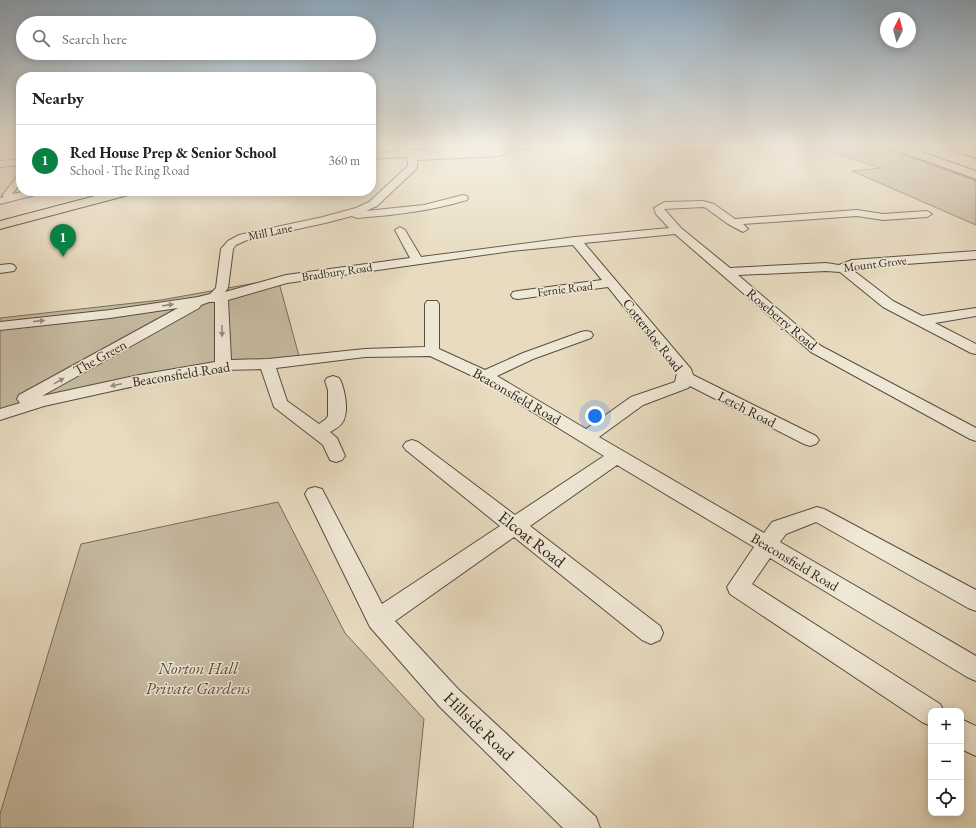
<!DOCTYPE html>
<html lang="en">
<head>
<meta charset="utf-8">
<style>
	body { margin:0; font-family:"EB Garamond",serif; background:#f6f6f6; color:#202124 }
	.controls { position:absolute; right:12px; bottom:12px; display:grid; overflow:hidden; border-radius:8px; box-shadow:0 2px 10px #0003 }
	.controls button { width:36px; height:36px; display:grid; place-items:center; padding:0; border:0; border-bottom:1px solid #e0e0e0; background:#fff; color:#202124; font:20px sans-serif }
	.compass { position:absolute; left:880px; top:12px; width:36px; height:36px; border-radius:50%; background:#fff; box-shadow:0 2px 10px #0003; rotate:6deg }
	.you { position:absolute; left:595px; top:416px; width:14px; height:14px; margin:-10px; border:3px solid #fff; border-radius:50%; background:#1a73e8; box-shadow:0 0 0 6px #1a73e833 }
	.badge { display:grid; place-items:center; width:26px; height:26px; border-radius:50%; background:#0b8043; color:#fff; font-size:13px; font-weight:700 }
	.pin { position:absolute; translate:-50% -33px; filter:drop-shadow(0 1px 2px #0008) }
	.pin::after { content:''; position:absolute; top:21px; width:14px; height:12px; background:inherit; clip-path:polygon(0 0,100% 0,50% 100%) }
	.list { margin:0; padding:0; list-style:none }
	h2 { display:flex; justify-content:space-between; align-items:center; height:52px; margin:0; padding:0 16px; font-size:17px }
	h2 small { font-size:13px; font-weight:400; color:#757577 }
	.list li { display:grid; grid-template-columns:26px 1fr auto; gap:12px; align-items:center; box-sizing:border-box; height:72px; padding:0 16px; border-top:1px solid #e0e0e0 }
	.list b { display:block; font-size:15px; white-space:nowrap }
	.list p { margin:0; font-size:13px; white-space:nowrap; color:#757577 }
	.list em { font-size:13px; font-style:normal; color:#757577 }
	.icon { flex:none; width:22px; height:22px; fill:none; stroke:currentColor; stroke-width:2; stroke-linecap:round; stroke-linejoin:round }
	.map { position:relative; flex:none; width:976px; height:828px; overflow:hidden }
	.search { position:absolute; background:#fff; box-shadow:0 2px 10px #0003; left:16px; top:16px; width:360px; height:44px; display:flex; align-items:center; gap:10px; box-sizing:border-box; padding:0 14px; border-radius:22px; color:#757577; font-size:15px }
	.panel { position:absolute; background:#fff; box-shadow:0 2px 10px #0003; left:16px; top:72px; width:360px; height:124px; border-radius:16px }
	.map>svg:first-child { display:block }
	.green { fill:#c7bba3; stroke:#766d5c }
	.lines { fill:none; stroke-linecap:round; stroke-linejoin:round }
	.minor-casing { stroke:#564e40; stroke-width:2 }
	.major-casing { stroke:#261f15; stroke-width:2 }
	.highway-casing { stroke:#261f15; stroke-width:2 }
	.minor { fill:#f0e8d6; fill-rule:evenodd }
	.major { fill:#e8dbc0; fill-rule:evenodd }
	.highway { fill:#e8dbc0; fill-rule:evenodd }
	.oneway { fill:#958e7f }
	.labels { text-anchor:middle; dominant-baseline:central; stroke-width:3; stroke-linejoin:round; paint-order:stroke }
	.far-street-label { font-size:12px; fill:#261f15; stroke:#f0e8d6 }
	.street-label { font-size:14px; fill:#261f15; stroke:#f0e8d6 }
	.near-street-label { font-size:17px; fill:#261f15; stroke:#f0e8d6 }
	.near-park-label { font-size:17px; font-style:italic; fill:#564e40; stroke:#f0e8d6 }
</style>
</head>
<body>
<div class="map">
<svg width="976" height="828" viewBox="0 0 976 828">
	<rect width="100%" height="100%" fill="#e8dbc0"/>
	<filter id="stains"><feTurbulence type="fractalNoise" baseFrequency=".005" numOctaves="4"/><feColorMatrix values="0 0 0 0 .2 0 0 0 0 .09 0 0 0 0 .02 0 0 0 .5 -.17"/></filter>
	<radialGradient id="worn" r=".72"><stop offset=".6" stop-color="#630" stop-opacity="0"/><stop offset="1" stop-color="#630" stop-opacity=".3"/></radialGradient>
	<g class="green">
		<polygon points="810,145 877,145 976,181 976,225 852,171 880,168"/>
		<polygon points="278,279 299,356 0,412 0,318 161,300"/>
		<polygon points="278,502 345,633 424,719 413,828 0,828 0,814 81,544"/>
	</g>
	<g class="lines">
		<defs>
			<g id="minor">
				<polygon points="21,145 21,147 0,150 0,146"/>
				<path d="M396 145H404L414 155 501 150 505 153 501 156 417 160V167L416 169 377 206 366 211 424 205 463 195 467 196 468 198 467 200C431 211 394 215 357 218L352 216 325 223 247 240 236 245 233 249 228 288 225 292 286 275 410 258 395 230 400 227 405 230 421 257 575 237 669 228 656 214 654 208 665 202 703 201 714 204 735 219 857 210 883 214 927 211 932 214 927 217 883 220 857 216 743 224 748 229 743 232 728 224 706 208 703 207 664 209 681 228 730 268 826 263 839 265 852 260 976 251V259L850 268 893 301 922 316 976 308V316L935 323 976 344V354L971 353 883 307 840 272 826 271 738 275 821 346 976 428V441L970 439 811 352 675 234 584 243 691 369 693 375 816 436 819 440 816 444 810 446 804 444 690 386 688 388 643 405 599 437 764 533 772 522 817 507 824 509 976 590V611L968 608 816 522 786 534 780 542 976 656V681L967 677 770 558 752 584 940 704 944 711H931V726L922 722 730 594 727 587 754 547 617 465 530 526 660 626 663 633 660 640 651 644 642 640 514 537 395 621 458 689 596 817 600 828H563L440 707 370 627 305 494 308 489 315 487 322 489 382 604 500 526 406 450 403 446 406 442 412 440 418 442 515 515 604 456 479 379 430 356 365 357 276 368 287 401 319 424 326 419 328 416V390L325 381 327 378 333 376 339 378C344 385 348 407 345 416 344 424 336 429 330 432L337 438 345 456 342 460 336 462 330 460 323 445 274 407 261 369 223 370 139 385 44 406 0 420V409L20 403 17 399 19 395 178 308 110 318 0 330V322L110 310 198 297 210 294 216 288 221 249 228 241 239 235 323 217 356 208 369 202 408 166V158ZM573 245 602 280 518 291 513 292 511 295 513 298 518 299 608 287 677 373 675 382 631 397 586 429 497 376 533 359 591 338 593 335 591 332 586 331 581 332 523 353 485 370 439 349V304L437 301H427L425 304V347L365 349 268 359 231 360 228 300 287 283 511 251ZM209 302H215V362L139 375 42 396 199 308 201 305Z"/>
				<polygon points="21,159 21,165 0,167 0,161"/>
				<polygon points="21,174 21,183 12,194 28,191 45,191 43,193 0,204 0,198 4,197 2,195 4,193 18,175"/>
				<polygon points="10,264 14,265 16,268 14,271 0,273 0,265"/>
				<polygon points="961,719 976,726 976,756 961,749"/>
			</g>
			<g id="major">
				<polygon points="492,145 542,145 537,148 371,159 371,153"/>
				<polygon points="114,191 134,191 132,194 0,229 0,221"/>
			</g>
			<g id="highway">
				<polygon points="886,145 901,145 976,171 976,179 887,147"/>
				<polygon points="942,145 957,145 976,151 976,158 943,147"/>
			</g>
		</defs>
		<use href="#minor" class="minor-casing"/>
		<use href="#major" class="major-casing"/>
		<use href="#highway" class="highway-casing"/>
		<use href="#minor" class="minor"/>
		<use href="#major" class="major"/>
		<use href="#highway" class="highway"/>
	</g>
	<defs><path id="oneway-solid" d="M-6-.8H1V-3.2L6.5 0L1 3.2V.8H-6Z"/></defs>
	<g class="oneway">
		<use href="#oneway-solid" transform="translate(168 305) rotate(-8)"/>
		<use href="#oneway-solid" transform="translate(39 321) rotate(-6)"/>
		<use href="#oneway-solid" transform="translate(222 331) rotate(89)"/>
		<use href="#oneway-solid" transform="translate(59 381) rotate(-29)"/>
		<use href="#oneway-solid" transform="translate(116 385) rotate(168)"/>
	</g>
	<linearGradient id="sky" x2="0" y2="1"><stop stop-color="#8daac1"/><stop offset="0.56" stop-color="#f5efe3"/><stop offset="1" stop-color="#f5efe3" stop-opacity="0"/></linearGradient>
	<rect width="976" height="261" fill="url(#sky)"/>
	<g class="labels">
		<g class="far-street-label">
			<text transform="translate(270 232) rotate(-12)">Mill Lane</text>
			<text transform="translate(875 264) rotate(-7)">Mount Grove</text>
			<text transform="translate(337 272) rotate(-8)">Bradbury Road</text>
			<text transform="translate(565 289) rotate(-7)">Fernie Road</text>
		</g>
		<g class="street-label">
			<text transform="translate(782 319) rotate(40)">Roseberry Road</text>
			<text transform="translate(653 335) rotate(52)">Cottersloe Road</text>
			<text transform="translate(100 357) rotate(-29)">The Green</text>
			<text transform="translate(181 374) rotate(-9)">Beaconsfield Road</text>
			<text transform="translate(517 396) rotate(30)">Beaconsfield Road</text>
			<text transform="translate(747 409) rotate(27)">Letch Road</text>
			<text transform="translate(795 562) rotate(31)">Beaconsfield Road</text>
		</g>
		<g class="near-street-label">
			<text transform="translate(532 539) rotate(38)">Elcoat Road</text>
			<text transform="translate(479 726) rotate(44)">Hillside Road</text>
		</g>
		<g class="near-park-label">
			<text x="198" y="668">Norton Hall<tspan x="198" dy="20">Private Gardens</tspan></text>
		</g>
	</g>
	<rect width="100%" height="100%" filter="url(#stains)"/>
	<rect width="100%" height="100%" fill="url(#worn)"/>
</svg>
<div class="controls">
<button>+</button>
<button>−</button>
<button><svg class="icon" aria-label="locate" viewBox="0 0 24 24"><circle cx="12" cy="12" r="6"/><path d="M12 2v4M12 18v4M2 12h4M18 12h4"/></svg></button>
</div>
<svg class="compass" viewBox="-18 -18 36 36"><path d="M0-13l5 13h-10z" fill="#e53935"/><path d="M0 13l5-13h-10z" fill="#757577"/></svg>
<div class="you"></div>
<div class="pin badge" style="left:63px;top:257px">1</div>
<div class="search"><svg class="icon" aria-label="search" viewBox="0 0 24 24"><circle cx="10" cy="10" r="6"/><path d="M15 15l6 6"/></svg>Search here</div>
<section class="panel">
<h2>Nearby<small></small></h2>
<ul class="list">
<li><span class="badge">1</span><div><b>Red House Prep &amp; Senior School</b><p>School · The Ring Road</p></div><em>360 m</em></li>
</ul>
</section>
</div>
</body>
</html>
